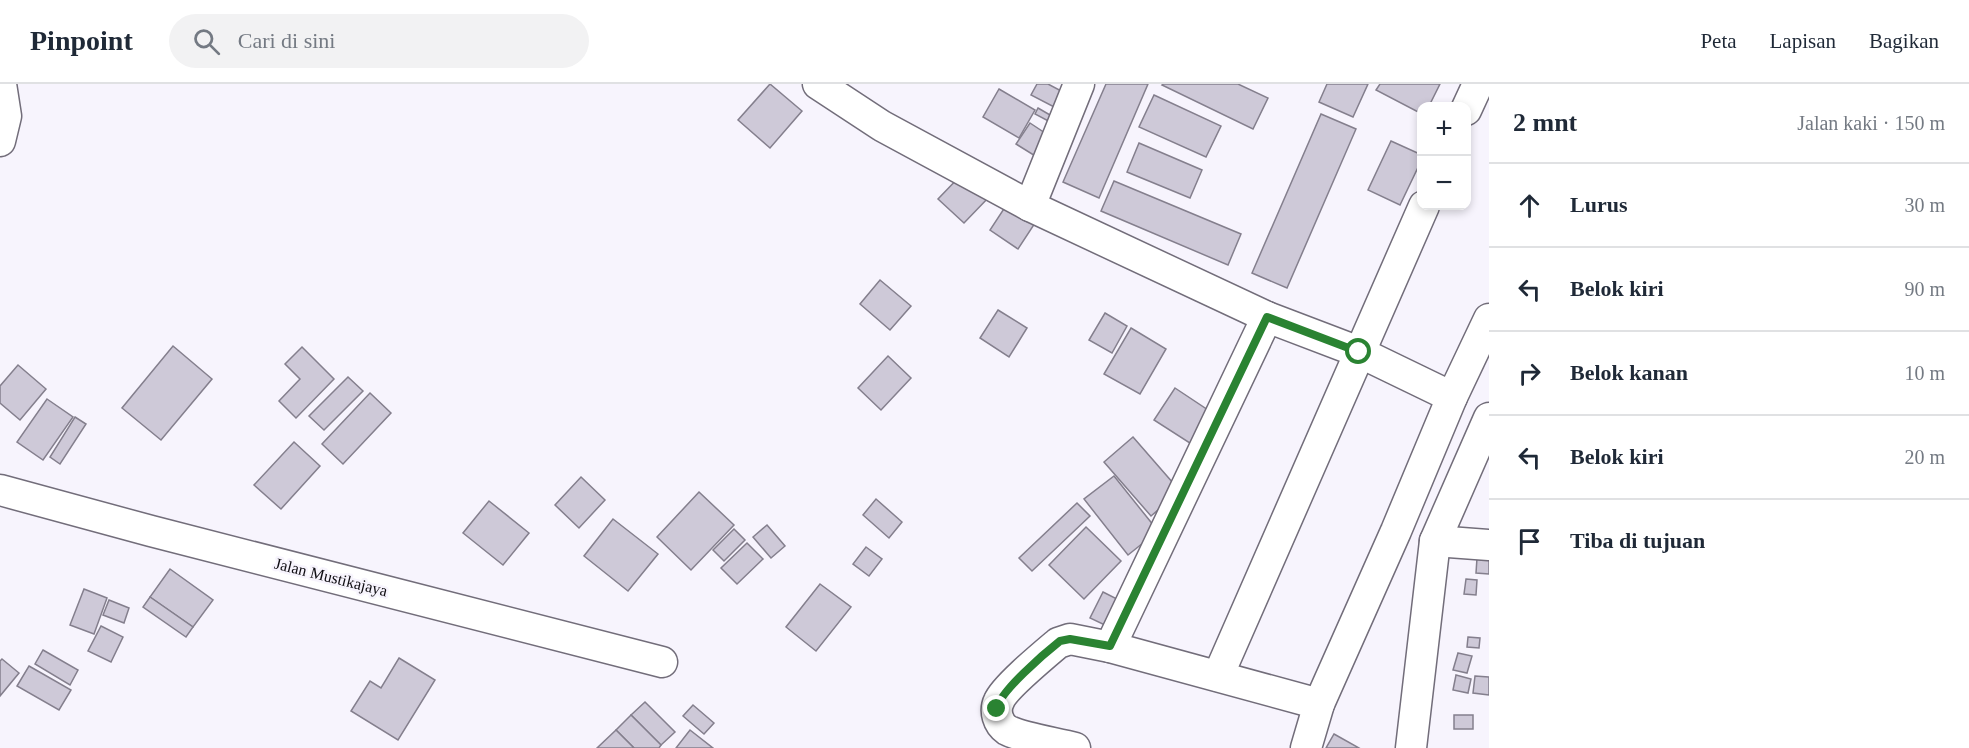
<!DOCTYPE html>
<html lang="id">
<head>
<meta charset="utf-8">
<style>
	body { margin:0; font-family:"Times New Roman",serif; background:#f2f2f3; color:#1f2937 }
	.controls { position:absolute; right:18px; top:18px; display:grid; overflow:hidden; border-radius:12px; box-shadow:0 3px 9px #0003 }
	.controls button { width:54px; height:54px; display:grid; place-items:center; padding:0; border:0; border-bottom:2px solid #e0e1e3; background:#fff; color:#1f2937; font:30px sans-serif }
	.stop { position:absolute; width:18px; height:18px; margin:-14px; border:4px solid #2a8332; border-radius:50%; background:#fff }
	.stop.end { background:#2a8332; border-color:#fff; box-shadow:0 2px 6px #0008 }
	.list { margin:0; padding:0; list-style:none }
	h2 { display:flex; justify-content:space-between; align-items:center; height:78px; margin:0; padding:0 24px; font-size:26px }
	h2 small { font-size:20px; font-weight:400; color:#747a83 }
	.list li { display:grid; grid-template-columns:39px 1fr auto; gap:18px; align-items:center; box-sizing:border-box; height:84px; padding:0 24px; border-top:2px solid #e0e1e3 }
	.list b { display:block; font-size:22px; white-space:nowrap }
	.list em { font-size:20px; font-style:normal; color:#747a83 }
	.icon { flex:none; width:33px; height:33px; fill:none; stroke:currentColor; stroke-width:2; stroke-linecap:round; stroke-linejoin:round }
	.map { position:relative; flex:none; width:1489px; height:664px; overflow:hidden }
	header { display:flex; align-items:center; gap:36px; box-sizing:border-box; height:84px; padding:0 30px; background:#fff; border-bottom:2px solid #e0e1e3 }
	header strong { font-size:28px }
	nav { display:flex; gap:33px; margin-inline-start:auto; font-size:21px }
	.search { width:420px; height:54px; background:#f2f2f3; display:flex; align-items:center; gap:15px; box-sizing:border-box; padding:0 21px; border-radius:33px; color:#747a83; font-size:22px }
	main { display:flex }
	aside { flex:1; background:#fff }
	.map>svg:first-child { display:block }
	.building { fill:#cec9d8; stroke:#847f8d; stroke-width:1.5 }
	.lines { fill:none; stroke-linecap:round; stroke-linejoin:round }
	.street-casing { stroke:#726d7a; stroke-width:33 }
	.street { stroke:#fff; stroke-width:30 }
	.route { stroke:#2a8332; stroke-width:8 }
	.labels { text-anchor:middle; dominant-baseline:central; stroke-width:5; stroke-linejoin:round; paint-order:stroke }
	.street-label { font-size:16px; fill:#0f0d12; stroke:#f7f4fd }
</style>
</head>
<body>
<header>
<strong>Pinpoint</strong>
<div class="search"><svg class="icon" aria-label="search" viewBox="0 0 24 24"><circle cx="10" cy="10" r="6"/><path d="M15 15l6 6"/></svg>Cari di sini</div>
<nav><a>Peta</a><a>Lapisan</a><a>Bagikan</a></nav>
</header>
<main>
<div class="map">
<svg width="1489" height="664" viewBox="0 0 1489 664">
	<rect width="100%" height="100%" fill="#f7f4fd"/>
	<g class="building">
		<polygon points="770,0 802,27 770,64 738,36"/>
		<polygon points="1037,0 1048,0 1067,10 1058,25 1031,11"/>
		<polygon points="1106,0 1148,0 1099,114 1063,98"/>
		<polygon points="1163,0 1238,0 1268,14 1253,45 1162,1"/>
		<polygon points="1327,0 1368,0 1353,33 1319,18"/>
		<polygon points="1380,0 1440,0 1429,22 1422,22 1422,30 1376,6"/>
		<polygon points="999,5 1035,26 1019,54 983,33"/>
		<polygon points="1154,11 1221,42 1206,73 1139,43"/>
		<polygon points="1038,24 1057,35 1054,40 1035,30"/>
		<polygon points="1321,30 1356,45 1287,204 1252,189"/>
		<polygon points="1030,39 1054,55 1040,75 1016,60"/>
		<polygon points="1391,57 1422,71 1422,75 1400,121 1368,106"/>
		<polygon points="1139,59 1202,86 1190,114 1127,88"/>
		<polygon points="963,89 989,113 964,139 938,115"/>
		<polygon points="1114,97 1241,150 1228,181 1101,127"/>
		<polygon points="1011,114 1039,133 1018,165 990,146"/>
		<polygon points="880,196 911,222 890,246 860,220"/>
		<polygon points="998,226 1027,244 1009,273 980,254"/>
		<polygon points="1105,229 1127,242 1112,269 1089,256"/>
		<polygon points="1131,244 1166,265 1140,310 1104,290"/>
		<polygon points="173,262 212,295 161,356 122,324"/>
		<polygon points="302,263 334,295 296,334 279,317 300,295 285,280"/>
		<polygon points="888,272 911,294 881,326 858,304"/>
		<polygon points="18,281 46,305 20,336 0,319 0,302"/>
		<polygon points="348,293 363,307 324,346 309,332"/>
		<polygon points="1175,304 1217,332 1196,363 1154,336"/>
		<polygon points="370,309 391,329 343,380 322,360"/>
		<polygon points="47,315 73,333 43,376 17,358"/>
		<polygon points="75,333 86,340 60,380 50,373"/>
		<polygon points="1133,353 1180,407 1151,432 1104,378"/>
		<polygon points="294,358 320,382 281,425 254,401"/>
		<polygon points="1114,392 1158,447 1128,471 1084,415"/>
		<polygon points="581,393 605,416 579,444 555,421"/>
		<polygon points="699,408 734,441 691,486 657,453"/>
		<polygon points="876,415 902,438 889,454 863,431"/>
		<polygon points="489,417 529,449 503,481 463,449"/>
		<polygon points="1077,419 1090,432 1032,487 1019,474"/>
		<polygon points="613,435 658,470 628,507 584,472"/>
		<polygon points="767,441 785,462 771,474 753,453"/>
		<polygon points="1086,443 1121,477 1084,515 1049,481"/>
		<polygon points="734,445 745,456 724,477 713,466"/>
		<polygon points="747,459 763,475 737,500 721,484"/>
		<polygon points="866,463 882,475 869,492 853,480"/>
		<polygon points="1477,474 1489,475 1489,490 1476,489"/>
		<polygon points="170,485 213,516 193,543 150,513"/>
		<polygon points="1466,495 1477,496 1476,511 1464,510"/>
		<polygon points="820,500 851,523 816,567 786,543"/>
		<polygon points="84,505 107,514 94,550 70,541"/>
		<polygon points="1103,508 1121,517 1109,543 1090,534"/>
		<polygon points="150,513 193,543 186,553 143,523"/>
		<polygon points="109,516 129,524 124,539 103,531"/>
		<polygon points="101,542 123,553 111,578 88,567"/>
		<polygon points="1468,553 1480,554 1479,564 1467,563"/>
		<polygon points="43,566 78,586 70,601 35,580"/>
		<polygon points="1458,569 1472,572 1467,589 1453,586"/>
		<polygon points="399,574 435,596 398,656 351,627 370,597 381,604"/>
		<polygon points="2,575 19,589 0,612 0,577"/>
		<polygon points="29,582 71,606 59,626 17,602"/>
		<polygon points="1456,591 1471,595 1468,609 1453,606"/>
		<polygon points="1475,592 1489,593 1489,611 1473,609"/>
		<polygon points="645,618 675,648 661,661 631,631"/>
		<polygon points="693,621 714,639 704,650 683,632"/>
		<polygon points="631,631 661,661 659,664 634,664 616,646"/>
		<rect x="1454" y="631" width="19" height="14"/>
		<polygon points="616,646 634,664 597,664"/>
		<polygon points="690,646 713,664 676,664"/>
		<polygon points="1334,650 1359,664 1326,664"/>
	</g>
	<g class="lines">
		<defs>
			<g id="street">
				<polyline points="818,0 882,42 1030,122 1267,233 1359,268 1452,313"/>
				<polyline points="1466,26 1478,0"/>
				<polyline points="0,57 6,32 1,0"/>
				<polyline points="1030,122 1079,0"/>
				<polyline points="0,406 151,447 662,578"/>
				<polyline points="1435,457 1489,461"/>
				<polyline points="1110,563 1267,233"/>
				<polyline points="1218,592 1424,122"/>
				<path d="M1075 664C1057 659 1022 654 1007 646 998 640 994 627 999 617 1004 604 1045 570 1058 559L1070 555 1110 563 1319 620"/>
				<polyline points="1306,664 1319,620 1396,447 1452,313 1489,235"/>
				<polyline points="1411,664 1435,457 1489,334"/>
			</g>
		</defs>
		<use href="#street" class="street-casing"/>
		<use href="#street" class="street"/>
	</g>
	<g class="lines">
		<path class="route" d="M997 625C998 609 1046 568 1060 557L1070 555 1110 562 1267 233 1359 268"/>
	</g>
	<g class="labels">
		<g class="street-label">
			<text transform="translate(331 493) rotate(14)">Jalan Mustikajaya</text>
		</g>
	</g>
</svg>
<div class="controls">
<button>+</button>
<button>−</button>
</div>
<div class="stop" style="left:1359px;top:268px"></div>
<div class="stop end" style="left:997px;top:625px"></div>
</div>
<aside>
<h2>2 mnt<small>Jalan kaki · 150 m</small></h2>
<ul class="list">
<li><svg class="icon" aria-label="ahead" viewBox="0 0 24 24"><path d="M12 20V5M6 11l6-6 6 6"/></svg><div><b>Lurus</b></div><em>30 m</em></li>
<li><svg class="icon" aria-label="left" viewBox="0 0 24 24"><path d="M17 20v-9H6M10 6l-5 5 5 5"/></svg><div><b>Belok kiri</b></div><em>90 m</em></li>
<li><svg class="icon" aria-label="right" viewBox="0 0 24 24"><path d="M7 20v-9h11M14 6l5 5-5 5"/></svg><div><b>Belok kanan</b></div><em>10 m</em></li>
<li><svg class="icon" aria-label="left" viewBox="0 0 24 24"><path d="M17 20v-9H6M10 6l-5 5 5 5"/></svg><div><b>Belok kiri</b></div><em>20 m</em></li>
<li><svg class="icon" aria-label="arrive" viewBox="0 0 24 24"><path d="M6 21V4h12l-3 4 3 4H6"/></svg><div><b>Tiba di tujuan</b></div></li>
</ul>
</aside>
</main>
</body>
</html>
